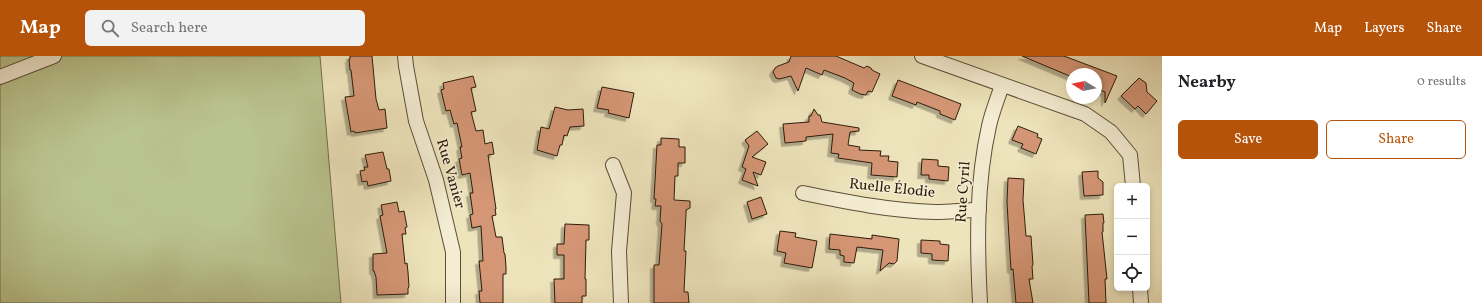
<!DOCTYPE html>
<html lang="en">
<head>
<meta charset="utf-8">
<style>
	body { margin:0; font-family:Vollkorn,serif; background:#f2f2f2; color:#202124 }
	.controls { position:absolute; right:12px; bottom:12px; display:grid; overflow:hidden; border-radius:6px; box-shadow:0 2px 6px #0003 }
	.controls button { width:36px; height:36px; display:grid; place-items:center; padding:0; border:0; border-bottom:1px solid #e0e0e0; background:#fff; color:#202124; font:20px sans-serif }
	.compass { position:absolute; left:1066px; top:12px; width:36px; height:36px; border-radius:50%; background:#fff; box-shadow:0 2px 6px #0003; rotate:280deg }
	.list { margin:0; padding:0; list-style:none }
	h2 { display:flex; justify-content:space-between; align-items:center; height:52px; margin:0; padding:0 16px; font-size:17px }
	h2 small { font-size:13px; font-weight:400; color:#757577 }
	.actions { display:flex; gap:8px; padding:12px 16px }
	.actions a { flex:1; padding:9px 0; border:1px solid #b45309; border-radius:6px; text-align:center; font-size:14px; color:#b45309 }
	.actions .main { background:#b45309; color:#fff }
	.icon { flex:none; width:22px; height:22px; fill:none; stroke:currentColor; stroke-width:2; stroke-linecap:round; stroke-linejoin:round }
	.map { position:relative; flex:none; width:1162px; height:247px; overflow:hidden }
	header { display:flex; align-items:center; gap:24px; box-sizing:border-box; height:56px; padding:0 20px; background:#b45309; color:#fff }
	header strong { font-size:19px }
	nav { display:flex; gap:22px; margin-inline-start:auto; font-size:14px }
	.search { width:280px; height:36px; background:#f2f2f2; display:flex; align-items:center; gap:10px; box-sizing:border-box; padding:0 14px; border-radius:6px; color:#757577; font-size:15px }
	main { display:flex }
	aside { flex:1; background:#fff }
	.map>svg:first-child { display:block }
	.green { fill:#bac48f; stroke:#73704d }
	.building { fill:#d59675; stroke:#2c1c0b; filter:url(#shadow) }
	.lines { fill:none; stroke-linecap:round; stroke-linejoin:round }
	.minor-casing { stroke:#5c4e37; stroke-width:16 }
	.minor { stroke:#f4edd3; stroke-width:14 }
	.labels { text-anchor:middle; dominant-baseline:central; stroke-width:3; stroke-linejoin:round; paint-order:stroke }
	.street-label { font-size:15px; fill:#2c1c0b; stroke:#f4edd3 }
</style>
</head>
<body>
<header>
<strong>Map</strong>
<div class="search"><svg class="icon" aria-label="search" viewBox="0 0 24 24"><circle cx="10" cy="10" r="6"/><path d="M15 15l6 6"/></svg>Search here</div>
<nav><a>Map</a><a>Layers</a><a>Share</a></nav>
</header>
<main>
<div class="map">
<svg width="1162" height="247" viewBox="0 0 1162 247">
	<defs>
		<filter id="shadow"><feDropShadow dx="-3.5" dy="3.5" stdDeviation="0" flood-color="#0004"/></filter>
	</defs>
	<rect width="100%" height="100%" fill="#eee4bc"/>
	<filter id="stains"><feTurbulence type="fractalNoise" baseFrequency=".005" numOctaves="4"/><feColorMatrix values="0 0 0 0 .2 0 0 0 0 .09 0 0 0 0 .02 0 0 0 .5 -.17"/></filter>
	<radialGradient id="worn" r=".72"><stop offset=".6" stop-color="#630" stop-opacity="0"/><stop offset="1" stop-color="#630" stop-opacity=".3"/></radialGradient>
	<polygon class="green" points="0,0 320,0 341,247 0,247"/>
	<g class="building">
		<polygon points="350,0 372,0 376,43 379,54 385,53 387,72 355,77 354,75 351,76 345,41 354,40 351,14 350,14 349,3 350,3"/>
		<polygon points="791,0 836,0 864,12 867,10 871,12 872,14 880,18 872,36 868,35 866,39 860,38 852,34 854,27 845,22 824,14 822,19 806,12 798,35 791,20 779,23 776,22 773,16 775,12 778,10 789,6"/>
		<polygon points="1022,0 1064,0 1117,20 1105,47 1105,36 1096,32 1096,18 1072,18 1072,21"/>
		<polygon points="473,20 476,31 471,32 476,55 471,56 476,75 483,74 485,88 492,86 494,98 488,99 496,153 495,153 496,159 492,160 496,181 502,181 504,197 505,198 506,211 506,218 503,218 503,247 480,247 479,235 482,235 479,205 483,205 481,170 472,172 470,159 473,158 470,137 473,137 470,117 462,119 459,103 462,102 460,91 462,91 457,67 454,68 450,54 446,55 441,34 444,33 443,27"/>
		<polygon points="1139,22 1146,27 1147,36 1157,45 1146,58 1138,50 1135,53 1121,40"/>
		<polygon points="898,24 961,48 955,64 940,58 940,55 917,46 916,49 892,40"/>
		<polygon points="602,31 634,37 629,62 608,57 609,54 597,52"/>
		<polygon points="555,51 568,54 583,53 584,70 570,71 567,80 564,79 562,89 560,89 557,100 537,94 541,71 549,73"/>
		<polygon points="814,53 818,59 820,59 822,66 859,72 859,75 850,76 848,89 860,91 859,94 881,95 880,100 889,100 888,105 898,106 897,121 871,119 872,107 838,102 839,98 831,97 833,78 806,81 806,85 785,87 783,68 809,66 809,60 811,60"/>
		<polygon points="1018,70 1038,78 1037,81 1042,83 1036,98 1021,92 1023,88 1012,84"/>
		<polygon points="757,75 768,88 752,101 766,106 761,119 753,116 758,130 742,124 746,113 742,111 749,90 745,84"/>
		<polygon points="661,82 679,83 679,91 685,91 685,107 678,107 678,120 675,120 674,144 690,145 690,152 686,154 686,158 684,195 686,195 684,236 688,236 689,247 654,247 654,209 659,209 662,168 660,165 661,150 655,150 656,143 654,143 657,89 661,89"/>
		<polygon points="383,96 387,113 389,113 391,125 368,130 367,125 362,126 360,115 365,114 364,111 368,111 365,99"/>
		<polygon points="922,103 938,104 938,110 949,111 948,125 929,123 929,119 921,119"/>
		<polygon points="1098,115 1098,122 1103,126 1103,139 1084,140 1082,116"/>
		<polygon points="1008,122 1024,123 1023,144 1026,180 1031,180 1033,209 1032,210 1033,223 1029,223 1033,247 1016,247 1013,213 1011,214 1009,182 1007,146"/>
		<polygon points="761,141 767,158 752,163 747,146"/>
		<polygon points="397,146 399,156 404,155 407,171 405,172 406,178 402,178 405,208 407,207 408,216 409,231 408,232 408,238 377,239 376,221 374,215 373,215 373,198 387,197 380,160 383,159 381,149"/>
		<polygon points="1103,158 1104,167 1103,167 1103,176 1102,176 1107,223 1105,223 1106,247 1089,247 1085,159"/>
		<polygon points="565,168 589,169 589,184 586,184 585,223 586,223 586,240 582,240 582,247 555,247 554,223 564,223 564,199 557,199 557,188 564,188"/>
		<polygon points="780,175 796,177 795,181 817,185 812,212 784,207 786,197 777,195"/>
		<polygon points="830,178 872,183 872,179 899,183 897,205 894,208 889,207 880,215 883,194 857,191 854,207 844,206 844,200 840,199 840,194 829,193"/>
		<polygon points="921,184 940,185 940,188 949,189 948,205 932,204 932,198 921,197"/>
	</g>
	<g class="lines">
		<defs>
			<g id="minor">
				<polyline points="405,0 406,10 416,65 436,124 453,196 453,247"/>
				<polyline points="922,0 1085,58 1111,76 1130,99 1133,130"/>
				<polyline points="0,21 54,0"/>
				<polyline points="613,109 624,137 619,195 621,247"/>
				<path d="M803 137C847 146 891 155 936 156 950 156 965 154 979 154"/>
				<polyline points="1140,232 1141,247"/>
				<path d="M980 247C977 188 976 128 989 70 992 56 998 42 1002 29"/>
			</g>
		</defs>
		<use href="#minor" class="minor-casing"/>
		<use href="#minor" class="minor"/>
	</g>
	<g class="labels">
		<g class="street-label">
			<text transform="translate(450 118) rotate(74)">Rue Vanier</text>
			<text transform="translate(892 133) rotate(6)">Ruelle Élodie</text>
			<text transform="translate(964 136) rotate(-86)">Rue Cyril</text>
		</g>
	</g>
	<rect width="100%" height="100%" filter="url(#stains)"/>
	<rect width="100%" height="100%" fill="url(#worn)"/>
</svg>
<div class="controls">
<button>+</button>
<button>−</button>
<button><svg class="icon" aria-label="locate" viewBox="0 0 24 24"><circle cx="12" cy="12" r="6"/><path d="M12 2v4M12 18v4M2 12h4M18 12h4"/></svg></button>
</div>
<svg class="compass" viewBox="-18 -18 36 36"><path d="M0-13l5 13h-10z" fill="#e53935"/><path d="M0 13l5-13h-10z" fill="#757577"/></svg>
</div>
<aside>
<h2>Nearby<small>0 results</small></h2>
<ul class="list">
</ul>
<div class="actions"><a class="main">Save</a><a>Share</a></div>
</aside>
</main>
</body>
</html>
